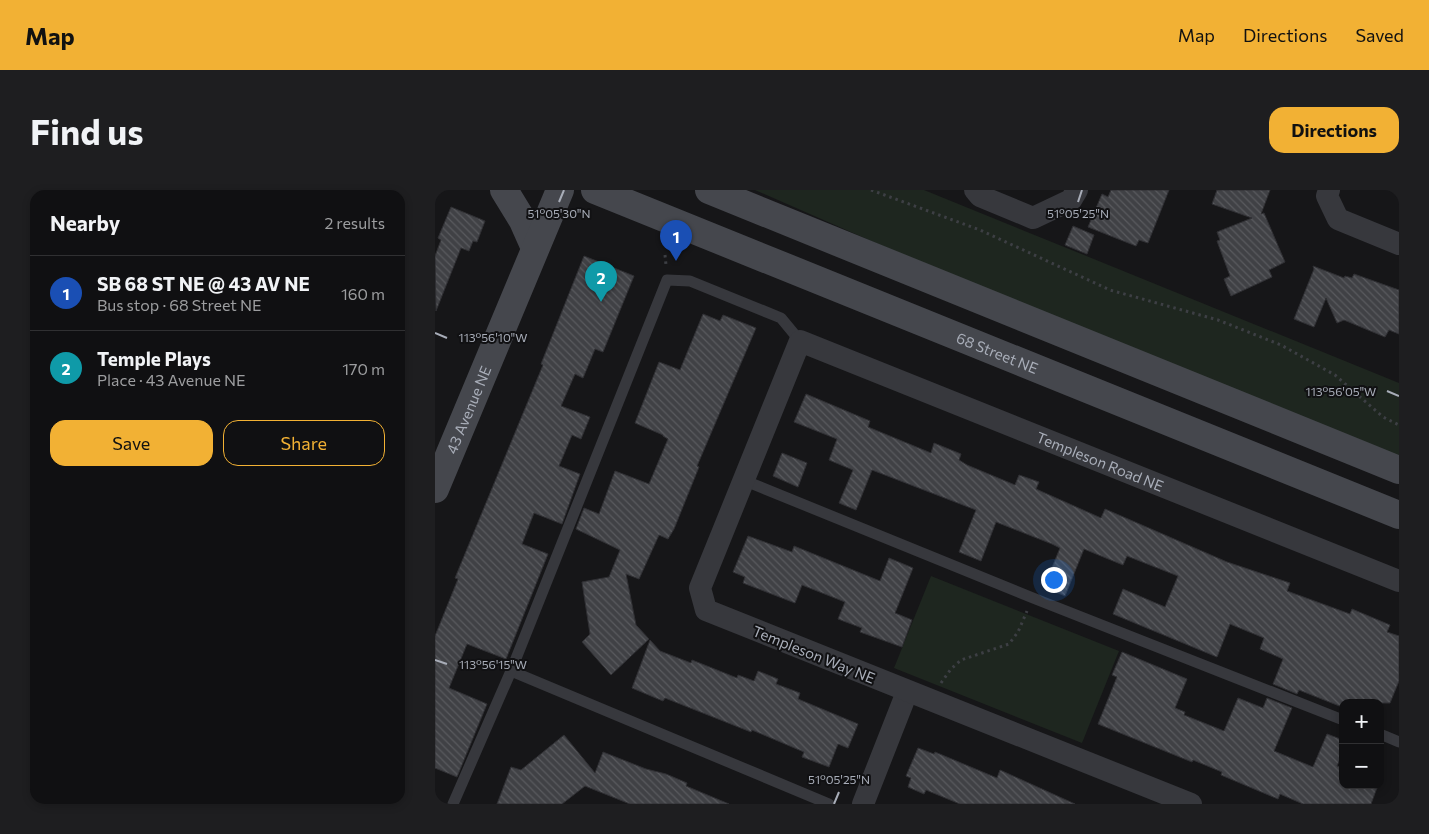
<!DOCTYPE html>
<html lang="en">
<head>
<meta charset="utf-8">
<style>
	body { margin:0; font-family:Commissioner,sans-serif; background:#1e1e20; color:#f1f3f6 }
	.controls { position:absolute; right:15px; bottom:15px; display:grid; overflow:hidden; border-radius:10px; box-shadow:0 2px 8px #0003 }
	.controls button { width:45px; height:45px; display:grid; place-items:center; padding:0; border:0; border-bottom:1px solid #303032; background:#101012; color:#f1f3f6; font:25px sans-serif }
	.you { position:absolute; left:618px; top:389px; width:18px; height:18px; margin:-12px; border:4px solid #fff; border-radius:50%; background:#1a73e8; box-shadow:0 0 0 8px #1a73e833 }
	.badge { display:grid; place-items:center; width:32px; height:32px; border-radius:50%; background:#f2b134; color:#fff; font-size:16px; font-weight:700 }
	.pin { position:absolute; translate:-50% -41px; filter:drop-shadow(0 1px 2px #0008) }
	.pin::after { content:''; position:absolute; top:26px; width:18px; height:15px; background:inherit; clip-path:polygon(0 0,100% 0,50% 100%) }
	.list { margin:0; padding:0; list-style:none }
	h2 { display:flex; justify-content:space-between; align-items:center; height:65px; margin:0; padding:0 20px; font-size:21px }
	h2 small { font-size:16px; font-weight:400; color:#9c9d9f }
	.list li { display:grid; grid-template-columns:32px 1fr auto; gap:15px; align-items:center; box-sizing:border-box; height:75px; padding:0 20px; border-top:1px solid #303032 }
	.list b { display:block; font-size:19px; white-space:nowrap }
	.list p { margin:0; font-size:16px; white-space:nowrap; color:#9c9d9f }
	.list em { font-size:16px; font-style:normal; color:#9c9d9f }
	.actions { display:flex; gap:10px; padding:15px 20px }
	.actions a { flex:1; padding:11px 0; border:1px solid #f2b134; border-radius:15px; text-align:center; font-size:18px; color:#f2b134 }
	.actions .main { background:#f2b134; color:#111 }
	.map { position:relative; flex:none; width:964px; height:614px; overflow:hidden; border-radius:15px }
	header { display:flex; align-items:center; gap:30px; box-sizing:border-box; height:70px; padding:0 25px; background:#f2b134; color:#111 }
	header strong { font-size:24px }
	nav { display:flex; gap:28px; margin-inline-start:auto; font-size:18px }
	.intro { display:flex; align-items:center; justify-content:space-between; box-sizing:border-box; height:120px; padding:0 30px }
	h1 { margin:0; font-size:35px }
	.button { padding:12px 22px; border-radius:15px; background:#f2b134; color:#111; font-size:18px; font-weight:700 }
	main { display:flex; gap:30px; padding:0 30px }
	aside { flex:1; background:#101012; border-radius:15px; box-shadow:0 2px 8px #0003 }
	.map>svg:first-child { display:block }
	.green { fill:#1e261f }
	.building { fill:url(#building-back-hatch); stroke:#303034 }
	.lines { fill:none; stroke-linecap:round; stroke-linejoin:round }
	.path { stroke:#3d3f44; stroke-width:3; stroke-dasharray:2.5 4; stroke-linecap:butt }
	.lane { stroke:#37383d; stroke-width:11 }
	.street { stroke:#37383d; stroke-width:22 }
	.secondary { stroke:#45474d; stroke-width:28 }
	.ticks { fill:none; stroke:#a8adb8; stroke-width:2 }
	.labels { text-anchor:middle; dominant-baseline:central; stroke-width:4; stroke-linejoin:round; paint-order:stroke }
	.street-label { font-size:15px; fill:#a8adb8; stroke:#111113 }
	.ticks-label { font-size:12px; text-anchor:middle; fill:#a8adb8; stroke:#111113; stroke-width:4; stroke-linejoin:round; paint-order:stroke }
</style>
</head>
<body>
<header>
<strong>Map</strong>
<nav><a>Map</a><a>Directions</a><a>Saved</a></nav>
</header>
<div class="intro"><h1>Find us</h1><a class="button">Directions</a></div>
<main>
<aside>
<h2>Nearby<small>2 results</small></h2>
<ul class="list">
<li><span class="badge" style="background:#1a4fb4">1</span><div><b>SB 68 ST NE @ 43 AV NE</b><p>Bus stop · 68 Street NE</p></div><em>160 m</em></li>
<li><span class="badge" style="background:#0f9aa8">2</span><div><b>Temple Plays</b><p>Place · 43 Avenue NE</p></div><em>170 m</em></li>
</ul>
<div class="actions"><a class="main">Save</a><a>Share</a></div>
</aside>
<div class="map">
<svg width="964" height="614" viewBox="0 0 964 614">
	<defs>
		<pattern id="building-back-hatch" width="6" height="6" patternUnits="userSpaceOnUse" patternTransform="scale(1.25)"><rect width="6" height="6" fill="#404145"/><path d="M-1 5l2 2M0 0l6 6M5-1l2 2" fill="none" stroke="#595a5e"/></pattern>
	</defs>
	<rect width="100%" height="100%" fill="#161618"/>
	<g class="green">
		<polygon points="320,0 489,0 964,193 964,266 507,82"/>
		<polygon points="496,386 684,461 647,553 459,478"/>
	</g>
	<g class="building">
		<polygon points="676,0 734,0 713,53 704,50 701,56 653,37 667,4 673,7"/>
		<polygon points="782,0 835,0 826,24 829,23 850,72 834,80 837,87 796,106 789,89 795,86 782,51 785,50 782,42 817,28 777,14"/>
		<polygon points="16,17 50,31 42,52 38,51 34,61 26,58 1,121 0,66 6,50 3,48"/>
		<polygon points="638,36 659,45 652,64 630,55"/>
		<polygon points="149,66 199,86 168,162 160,159 148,188 140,184 126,216 155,227 146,249 137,245 124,276 145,284 127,334 99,323 87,354 113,364 71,469 32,454 14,498 52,514 22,587 0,578 0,446 23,389 20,388 108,175 106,174"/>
		<polygon points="878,76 909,88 910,86 917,88 919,84 964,100 964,144 954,140 950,147 909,130 902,133 891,108 879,137 859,129 879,79"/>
		<polygon points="268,124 285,131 288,125 321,138 262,276 264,277 239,339 233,349 224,345 204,389 191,384 201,435 214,449 176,485 147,452 155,444 147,392 174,387 185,360 141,339 149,318 164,324 180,281 214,294 233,249 228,246 228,245 200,233 224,172 245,180"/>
		<polygon points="371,204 435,231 433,237 496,263 499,253 526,264 524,270 532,275 580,295 584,285 604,292 601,299 666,328 670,319 792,372 855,393 852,401 915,424 917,419 955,435 952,442 964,446 964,491 955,513 908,513 907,517 864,500 862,504 838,494 848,469 825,459 829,448 795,434 782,467 678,424 688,399 730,417 743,386 692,366 688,375 649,359 630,406 609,397 625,358 617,354 561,332 546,371 524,362 541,320 437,280 421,320 404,313 418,280 394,270 402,249 359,232"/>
		<polygon points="347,263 372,273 363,297 338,286"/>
		<polygon points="313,346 357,362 359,356 445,391 454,368 478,378 460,423 477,430 467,457 425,442 427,438 403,429 410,412 367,395 360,413 308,393 310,387 298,382"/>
		<polygon points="215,450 225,461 256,473 257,470 302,488 303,485 319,491 323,481 343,489 341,494 365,503 363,509 423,534 413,558 403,554 394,577 367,567 369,562 317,540 316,542 230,508 228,511 197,498"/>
		<polygon points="687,462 752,489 740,518 750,522 749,525 789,541 803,508 828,518 832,508 857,518 839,561 878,577 892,544 908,550 908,562 902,576 908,578 908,595 943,595 936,614 868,614 845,604 843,609 786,585 787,582 758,570 757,572 663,534 682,487 677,485"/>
		<polygon points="129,545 160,583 168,562 211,579 231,584 252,593 251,596 294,614 195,614 150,596 127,614 62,614 76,577 86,580"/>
		<polygon points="483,558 499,564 500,562 562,588 565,580 640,614 525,614 491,600 489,604 473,597 476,588 471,586"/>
	</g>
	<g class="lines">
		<g class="path">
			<polyline points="436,0 545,40 675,100 783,130 846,155 900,185 948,227 964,235"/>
			<polyline points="230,65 231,75"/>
			<polyline points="506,493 516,479 526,470 574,454 583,442 592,421"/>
		</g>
		<g class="lane">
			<polyline points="365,151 346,128 255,91 232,90 76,481 394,614"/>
			<polyline points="308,290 598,408 908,530"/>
			<polyline points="945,544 964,552"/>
			<polyline points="18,614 76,481"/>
		</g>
		<g class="street">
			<polyline points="540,0 545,6 598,28 636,10 642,0"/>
			<polyline points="894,0 892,6 903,29 964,54"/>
			<polyline points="428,614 472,502"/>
			<path id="s1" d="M756 614 271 420 265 398 365 151 964 391"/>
		</g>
		<g class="secondary">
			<polyline points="69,0 88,31 100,58"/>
			<path id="s2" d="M160 0 964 325"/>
			<polyline points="274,0 964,280"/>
			<path id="s3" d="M0 299 125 0"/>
		</g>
	</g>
	<path class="ticks" d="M124 12 129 0M643 12 647 0M0 143 12 148M952 201 964 206M0 470 12 474M399 614 404 602"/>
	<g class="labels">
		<g class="street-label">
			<text stroke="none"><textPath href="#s2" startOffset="434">68 Street NE</textPath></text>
			<text stroke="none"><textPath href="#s3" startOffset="86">43 Avenue NE</textPath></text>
			<text stroke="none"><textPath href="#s1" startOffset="1135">Templeson Road NE</textPath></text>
			<text transform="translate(379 464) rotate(22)">Templeson Way NE</text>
		</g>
	</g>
	<g class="ticks-label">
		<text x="124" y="28">51°05'30"N</text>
		<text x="643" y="28">51°05'25"N</text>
		<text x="58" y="152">113°56'10"W</text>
		<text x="906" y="206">113°56'05"W</text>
		<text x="58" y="479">113°56'15"W</text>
		<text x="404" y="594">51°05'25"N</text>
	</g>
</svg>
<div class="controls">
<button>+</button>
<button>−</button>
</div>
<div class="you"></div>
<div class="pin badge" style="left:241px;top:71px;background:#1a4fb4">1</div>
<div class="pin badge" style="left:166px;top:112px;background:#0f9aa8">2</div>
</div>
</main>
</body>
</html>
